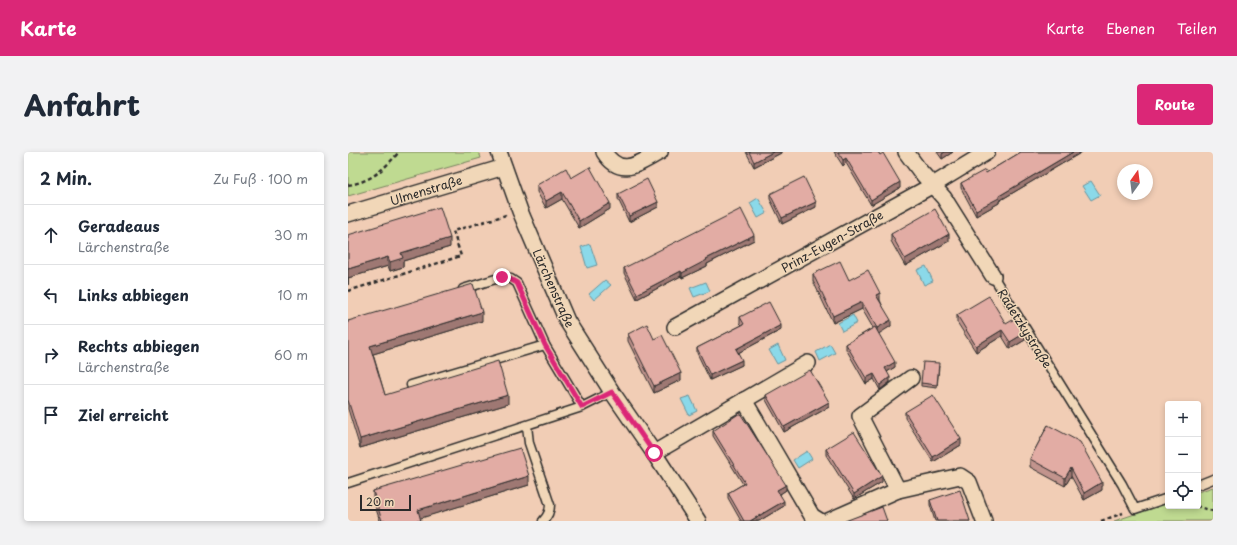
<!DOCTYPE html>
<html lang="de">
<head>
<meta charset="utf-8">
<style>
	body { margin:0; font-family:"Playpen Sans",sans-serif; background:#f2f2f3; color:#1f2937 }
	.controls { position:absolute; right:12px; bottom:12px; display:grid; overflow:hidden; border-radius:4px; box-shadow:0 2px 6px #0003 }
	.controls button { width:36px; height:36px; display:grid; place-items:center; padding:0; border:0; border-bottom:1px solid #e0e1e3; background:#fff; color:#1f2937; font:20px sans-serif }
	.compass { position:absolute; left:769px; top:12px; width:36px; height:36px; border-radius:50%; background:#fff; box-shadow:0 2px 6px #0003; rotate:14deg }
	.scale { position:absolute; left:12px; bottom:10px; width:51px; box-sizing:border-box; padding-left:4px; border:2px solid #2b2b2b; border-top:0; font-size:11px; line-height:14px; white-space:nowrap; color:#2b2b2b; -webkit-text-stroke:3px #f1d7b8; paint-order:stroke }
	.stop { position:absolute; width:12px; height:12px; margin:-9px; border:3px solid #db2777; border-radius:50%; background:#fff }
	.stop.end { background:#db2777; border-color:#fff; box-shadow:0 1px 4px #0008 }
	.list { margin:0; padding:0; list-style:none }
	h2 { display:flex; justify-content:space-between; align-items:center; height:52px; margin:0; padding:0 16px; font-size:17px }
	h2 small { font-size:13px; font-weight:400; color:#747a83 }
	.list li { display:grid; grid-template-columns:26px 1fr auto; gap:12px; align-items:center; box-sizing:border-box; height:60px; padding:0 16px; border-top:1px solid #e0e1e3 }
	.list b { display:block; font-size:15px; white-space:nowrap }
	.list p { margin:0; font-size:13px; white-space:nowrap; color:#747a83 }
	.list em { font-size:13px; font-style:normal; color:#747a83 }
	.icon { flex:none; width:22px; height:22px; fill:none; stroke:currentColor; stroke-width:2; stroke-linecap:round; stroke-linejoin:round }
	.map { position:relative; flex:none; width:865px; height:369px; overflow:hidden; border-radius:4px }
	header { display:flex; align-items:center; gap:24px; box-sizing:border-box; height:56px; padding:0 20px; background:#db2777; color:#fff }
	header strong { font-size:19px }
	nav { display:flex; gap:22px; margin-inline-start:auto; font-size:14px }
	.intro { display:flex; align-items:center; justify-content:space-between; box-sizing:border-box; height:96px; padding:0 24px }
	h1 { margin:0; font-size:28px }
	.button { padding:10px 18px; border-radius:4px; background:#db2777; color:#fff; font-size:14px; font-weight:700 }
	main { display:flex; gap:24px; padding:0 24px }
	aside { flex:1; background:#fff; border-radius:4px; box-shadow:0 2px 6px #0003 }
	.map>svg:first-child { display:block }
	.green { fill:#bfda91; stroke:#75825e }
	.water { fill:#8bd9e9; stroke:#65939d }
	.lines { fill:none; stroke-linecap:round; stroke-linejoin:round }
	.lane-casing { stroke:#2b2b2b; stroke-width:11 }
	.street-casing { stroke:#2b2b2b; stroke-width:18 }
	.path { stroke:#2b2b2b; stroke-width:2.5; stroke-dasharray:4 3; stroke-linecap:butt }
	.lane { stroke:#f1d7b8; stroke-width:8 }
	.street { stroke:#f1d7b8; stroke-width:15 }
	.wall { fill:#c2948d; stroke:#2b2b2b }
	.shaded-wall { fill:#9e7873; stroke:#2b2b2b }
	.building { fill:#e2aca4; stroke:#2b2b2b }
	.route { stroke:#db2777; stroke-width:5 }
	.labels { text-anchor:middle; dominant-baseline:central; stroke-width:3; stroke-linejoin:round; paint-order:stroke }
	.street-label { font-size:12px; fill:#2b2b2b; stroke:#f1d7b8 }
</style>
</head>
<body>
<header>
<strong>Karte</strong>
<nav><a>Karte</a><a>Ebenen</a><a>Teilen</a></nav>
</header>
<div class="intro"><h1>Anfahrt</h1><a class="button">Route</a></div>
<main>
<aside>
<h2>2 Min.<small>Zu Fuß · 100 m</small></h2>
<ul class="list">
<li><svg class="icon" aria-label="ahead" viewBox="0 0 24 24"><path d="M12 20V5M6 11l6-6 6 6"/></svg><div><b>Geradeaus</b><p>Lärchenstraße</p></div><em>30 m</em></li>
<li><svg class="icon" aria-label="left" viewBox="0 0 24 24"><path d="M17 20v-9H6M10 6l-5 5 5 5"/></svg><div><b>Links abbiegen</b></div><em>10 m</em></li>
<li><svg class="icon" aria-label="right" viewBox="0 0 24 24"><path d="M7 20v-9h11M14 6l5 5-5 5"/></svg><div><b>Rechts abbiegen</b><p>Lärchenstraße</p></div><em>60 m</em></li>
<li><svg class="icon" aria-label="arrive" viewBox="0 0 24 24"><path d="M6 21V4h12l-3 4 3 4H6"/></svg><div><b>Ziel erreicht</b></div></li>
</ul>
</aside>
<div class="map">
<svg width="865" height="369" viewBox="0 0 865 369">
	<rect width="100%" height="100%" fill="#f1cdb5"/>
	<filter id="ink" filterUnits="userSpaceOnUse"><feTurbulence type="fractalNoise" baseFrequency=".025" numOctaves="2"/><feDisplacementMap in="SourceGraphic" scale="8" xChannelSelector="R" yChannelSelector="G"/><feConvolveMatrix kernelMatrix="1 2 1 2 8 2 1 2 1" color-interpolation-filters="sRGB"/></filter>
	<g filter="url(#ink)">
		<g class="green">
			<polygon points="0,0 131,0 133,6 0,44"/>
			<polygon points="865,335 865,369 766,369 820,351 820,354 850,354 850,340"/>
		</g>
		<g class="water">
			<polygon points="743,29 752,43 743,48 734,34"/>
			<polygon points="410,46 419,61 410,66 402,51"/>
			<polygon points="242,92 249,113 239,116 233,95"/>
			<polygon points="578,114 585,129 576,133 569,118"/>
			<polygon points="257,128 263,133 246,148 241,142"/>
			<polygon points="358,130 362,139 346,145 342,136"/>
			<polygon points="505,163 509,171 494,179 490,171"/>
			<polygon points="482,192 487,201 472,209 468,200"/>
			<polygon points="430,193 437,208 429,212 421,198"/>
			<polygon points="342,244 349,259 341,263 333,247"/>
			<polygon points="459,299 464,307 450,316 445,308"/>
		</g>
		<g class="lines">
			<defs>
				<g id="lane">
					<polyline points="645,124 774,332 787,357 820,346"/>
					<polyline points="115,137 154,125 163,127 169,131 197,193 234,255"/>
					<polyline points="63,233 197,193"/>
					<path d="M179 274 181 291 202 353C202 360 200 364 195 369"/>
					<polyline points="0,331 234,255 264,240"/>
					<polyline points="850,333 865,327"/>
				</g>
				<g id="street">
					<polyline points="151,0 172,59 219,169 264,240 306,301 350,369"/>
					<path d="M256 0C273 27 291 11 312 0"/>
					<polyline points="558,0 572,19 596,46 645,124"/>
					<polyline points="0,62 156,15"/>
					<polyline points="327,175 585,33 639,0"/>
					<polyline points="396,248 464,364 472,369"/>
					<polyline points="306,301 460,211"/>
					<polyline points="550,338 612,324 621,330 636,369"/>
					<polyline points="480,369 550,338 512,264 563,226"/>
				</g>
			</defs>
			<use href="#lane" class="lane-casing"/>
			<use href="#street" class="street-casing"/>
			<g class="path">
				<path d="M0 33C23 30 36 17 51 0"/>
				<polyline points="0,139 113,104 105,79 158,63"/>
				<polyline points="848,354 865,359"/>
				<polyline points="753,369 775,361"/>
			</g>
			<use href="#lane" class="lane"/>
			<use href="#street" class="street"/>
		</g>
		<g class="wall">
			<polygon points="398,0 433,0 433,1 406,15"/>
			<polygon points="486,0 530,0 552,36 523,53 498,11 495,14"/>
			<polygon points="589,0 605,0 594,7"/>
			<polygon points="673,0 734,0 651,49 651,51 628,64 613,36 613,31 638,21"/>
			<polygon points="223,26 262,57 231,76 214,47 198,56 189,40 189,33"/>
			<polygon points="270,42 310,55 281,70 270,47"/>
			<polygon points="422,42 468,55 434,72 422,47"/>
			<polygon points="543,82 601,89 557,114 543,89"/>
			<polygon points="0,83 102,95 55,109 55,115 42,119 40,114 0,126 0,133"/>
			<polygon points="406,88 359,112 359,114 334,126 333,124 289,147 276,121 276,116"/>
			<polygon points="465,122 501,128 532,148 543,174 530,181 547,215 539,220 542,230 532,238 526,227 518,232 498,197 498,192 525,176 514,157 485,171 465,129"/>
			<polygon points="609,163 658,172 677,188 662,197 654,184 628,200 609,170"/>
			<polygon points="392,165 433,178 390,201 394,213 362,228 349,201 349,196 394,173 392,171"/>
			<polygon points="0,169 134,169 25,202 37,243 160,252 12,296 0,257"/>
			<polygon points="280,182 306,187 333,228 306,241 280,189"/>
			<polygon points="591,214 589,236 573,234 573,231"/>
			<polygon points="418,243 481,255 436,280 418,248"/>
			<polygon points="557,260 613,293 585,310 557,266"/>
			<polygon points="700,273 754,338 736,348 723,324 717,334 682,315 682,307"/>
			<polygon points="365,279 438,338 432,342 436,354 411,369 393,369 380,346 380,341 395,332 365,284"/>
			<polygon points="478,297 534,330 506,347 478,303"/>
			<polygon points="181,333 72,366 73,369 32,369 25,348 25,339"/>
			<polygon points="582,348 622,369 587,369 582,353"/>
		</g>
		<g class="shaded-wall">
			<polygon points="425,0 433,0 433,1 406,15 406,10"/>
			<polygon points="597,0 605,0 594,7 594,2"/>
			<polygon points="725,0 734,0 651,49 651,51 628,64 628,58 651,44"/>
			<polygon points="498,6 498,11 495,14 495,8"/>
			<polygon points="552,30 552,36 523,53 523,48"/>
			<polygon points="214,40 214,47 198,56 198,49"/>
			<polygon points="310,50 310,55 281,70 281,64"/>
			<polygon points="468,50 468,55 434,72 434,66"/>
			<polygon points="262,51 262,57 231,76 231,69"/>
			<polygon points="601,82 601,89 557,114 557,107"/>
			<polygon points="406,83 406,88 359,112 359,114 334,126 334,121 358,107"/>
			<polygon points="102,86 102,95 55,109 55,115 42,119 42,110 53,101"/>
			<polygon points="40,105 40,114 0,126 0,133 0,117"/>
			<polygon points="333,119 333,124 289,147 289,142"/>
			<polygon points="532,141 532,148 528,150 528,143"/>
			<polygon points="514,150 514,157 485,171 485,164"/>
			<polygon points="134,160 134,169 22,203 22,194"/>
			<polygon points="543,168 543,174 529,183 529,176"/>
			<polygon points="433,173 433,178 388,202 388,197"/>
			<polygon points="654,178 654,184 628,200 628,194"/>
			<polygon points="677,181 677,188 662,197 662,190"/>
			<polygon points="394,208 394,213 362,228 362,223"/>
			<polygon points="547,210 547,215 537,221 537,216"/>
			<polygon points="333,221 333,228 306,241 306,234"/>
			<polygon points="526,222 526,227 518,232 518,226"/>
			<polygon points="542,225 542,230 532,238 532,233"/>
			<polygon points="160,243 160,252 12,296 12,287"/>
			<polygon points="481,250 481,255 436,280 436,275"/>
			<polygon points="613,287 613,293 585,310 585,305"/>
			<polygon points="723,316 723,324 717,334 717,326"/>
			<polygon points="181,324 181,333 70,367 70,358"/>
			<polygon points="534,324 534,330 506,347 506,342"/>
			<polygon points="754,330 754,338 736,348 736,341"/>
			<polygon points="438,333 438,338 429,344 429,338"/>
			<polygon points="436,349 436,354 411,369 402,369"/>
		</g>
		<g class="building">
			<polygon points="401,0 425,0 406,10"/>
			<polygon points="490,0 530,0 532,3 535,1 552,30 523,48 498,6 495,8"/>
			<polygon points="673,0 725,0 651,44 651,46 628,58 613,31 637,18 638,21"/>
			<polygon points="242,15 262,51 231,69 214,40 198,49 189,33 218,16 223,26"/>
			<polygon points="456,25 468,50 434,66 422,42"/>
			<polygon points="299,27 310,50 281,64 270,42"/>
			<polygon points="92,55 102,86 53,101 55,106 42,110 40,105 0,117 0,83"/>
			<polygon points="393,57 406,83 358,107 359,108 334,121 333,119 289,142 276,116"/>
			<polygon points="587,57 601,82 557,107 543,82"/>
			<polygon points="492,109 501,128 520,118 532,141 528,143 543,168 529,176 514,150 485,164 465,122"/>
			<polygon points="125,132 134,160 22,194 37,243 150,209 160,243 12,287 0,248 0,169"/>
			<polygon points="641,144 658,172 668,166 677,181 662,190 654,178 628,194 609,163"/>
			<polygon points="421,150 433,173 388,197 394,208 362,223 349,196 396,172 392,165"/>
			<polygon points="299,172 306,187 314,183 333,221 306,234 280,182"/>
			<polygon points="527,175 547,210 537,216 542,225 532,233 526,222 518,226 498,192"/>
			<polygon points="575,210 591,211 589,233 573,231"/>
			<polygon points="462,218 481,250 436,275 418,243"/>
			<polygon points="585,243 613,287 585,305 557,260"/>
			<polygon points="392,261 438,333 429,338 436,349 402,369 396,369 380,341 397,331 365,279"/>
			<polygon points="700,273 732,290 754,330 736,341 723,316 717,326 682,307"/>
			<polygon points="506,280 534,324 506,342 478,297"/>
			<polygon points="172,296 181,324 70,358 73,369 34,369 25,339"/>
			<polygon points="612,338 622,369 589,369 582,348"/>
			<polygon points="534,355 539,369 497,369"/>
		</g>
	</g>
	<g class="lines" filter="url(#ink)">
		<polyline class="route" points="154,125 162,127 169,131 197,193 234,255 264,240 306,301"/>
	</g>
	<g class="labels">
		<g class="street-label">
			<text transform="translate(78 38) rotate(-17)">Ulmenstraße</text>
			<text transform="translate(484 89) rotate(-29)">Prinz-Eugen-Straße</text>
			<text transform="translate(206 136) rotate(66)">Lärchenstraße</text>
			<text transform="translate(677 176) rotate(58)">Radetzkystraße</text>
		</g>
	</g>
</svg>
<div class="controls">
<button>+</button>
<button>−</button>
<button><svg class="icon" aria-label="locate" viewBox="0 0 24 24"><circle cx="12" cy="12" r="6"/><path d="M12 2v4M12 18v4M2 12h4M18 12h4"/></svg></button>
</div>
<svg class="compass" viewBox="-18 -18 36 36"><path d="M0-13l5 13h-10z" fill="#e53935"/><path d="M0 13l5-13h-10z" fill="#747a83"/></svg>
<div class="scale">20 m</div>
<div class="stop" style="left:306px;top:301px"></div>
<div class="stop end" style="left:154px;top:125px"></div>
</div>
</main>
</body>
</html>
